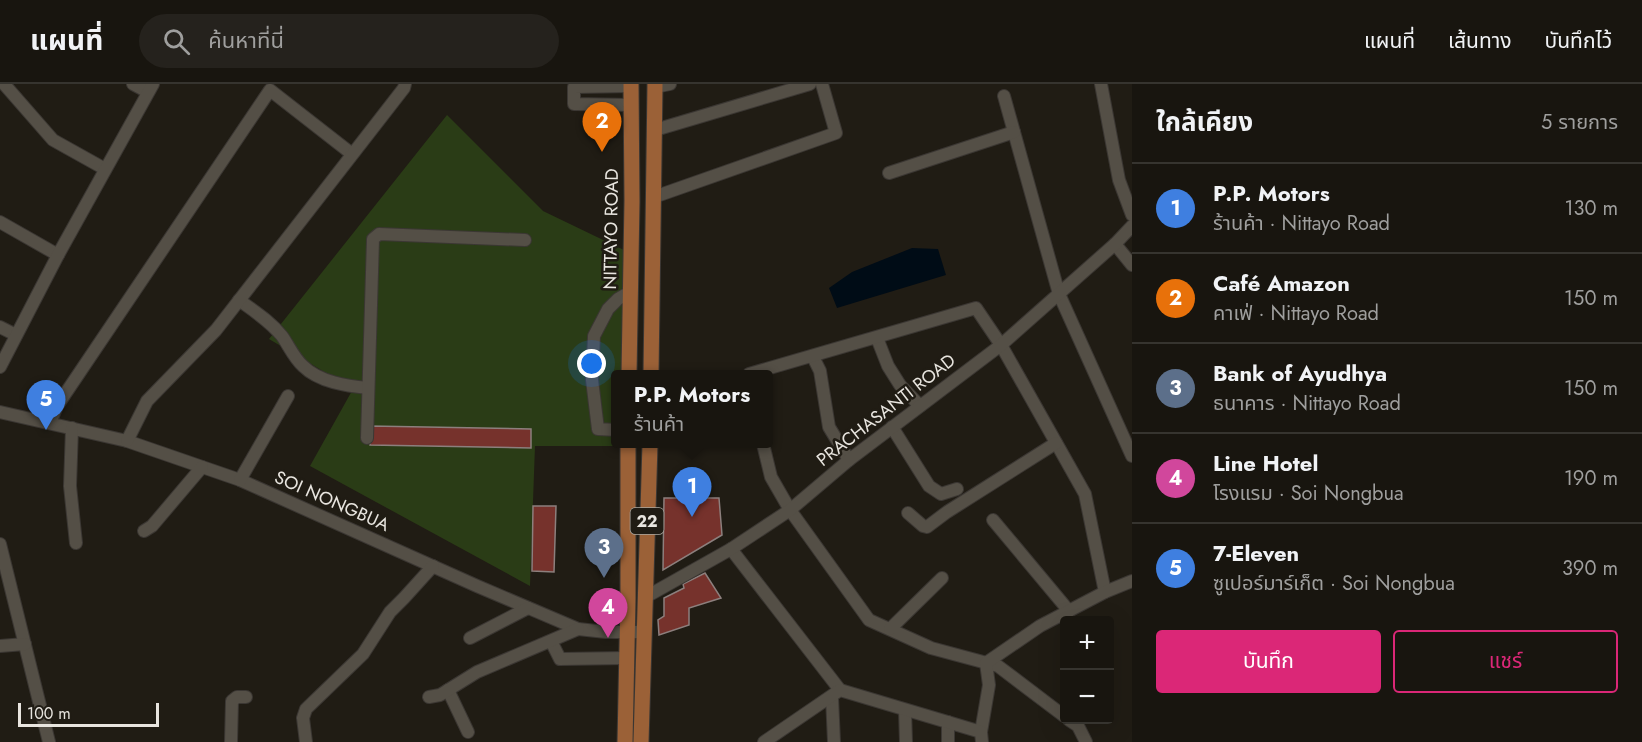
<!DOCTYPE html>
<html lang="th">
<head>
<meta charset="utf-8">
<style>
	body { margin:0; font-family:Jost,"Noto Sans Thai",sans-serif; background:#25221d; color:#f1f3f6 }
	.controls { position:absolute; right:18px; bottom:18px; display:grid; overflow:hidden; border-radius:6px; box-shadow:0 6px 24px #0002 }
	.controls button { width:54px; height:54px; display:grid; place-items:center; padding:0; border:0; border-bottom:2px solid #36342f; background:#18150f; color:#f1f3f6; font:30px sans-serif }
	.scale { position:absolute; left:18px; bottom:15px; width:141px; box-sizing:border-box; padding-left:6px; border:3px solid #e8e5df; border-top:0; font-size:16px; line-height:21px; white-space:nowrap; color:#e8e5df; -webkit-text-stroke:4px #201c14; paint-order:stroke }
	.you { position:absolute; left:592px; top:280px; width:21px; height:21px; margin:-15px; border:4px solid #fff; border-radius:50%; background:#1a73e8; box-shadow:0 0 0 9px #1a73e833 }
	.badge { display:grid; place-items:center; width:39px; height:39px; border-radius:50%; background:#db2777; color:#fff; font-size:20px; font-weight:700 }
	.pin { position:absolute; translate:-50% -50px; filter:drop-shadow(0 2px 3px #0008) }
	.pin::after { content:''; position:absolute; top:32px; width:21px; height:18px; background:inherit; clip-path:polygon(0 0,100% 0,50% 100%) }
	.popup { position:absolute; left:611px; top:286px; width:162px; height:78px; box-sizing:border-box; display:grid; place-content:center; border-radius:6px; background:#18150f; filter:drop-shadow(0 2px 4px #0005); font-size:20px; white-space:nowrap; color:#9f9f9e }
	.popup b { font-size:22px; color:#f1f3f6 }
	.popup::after { content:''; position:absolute; left:50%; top:100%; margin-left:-12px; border:12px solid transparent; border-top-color:#18150f }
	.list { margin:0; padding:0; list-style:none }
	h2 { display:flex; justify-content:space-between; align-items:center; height:78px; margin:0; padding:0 24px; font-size:26px }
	h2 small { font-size:20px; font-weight:400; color:#9f9f9e }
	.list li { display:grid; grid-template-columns:39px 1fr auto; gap:18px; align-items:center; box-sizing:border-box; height:90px; padding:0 24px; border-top:2px solid #36342f }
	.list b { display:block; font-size:22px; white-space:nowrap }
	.list p { margin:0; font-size:20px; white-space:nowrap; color:#9f9f9e }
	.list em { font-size:20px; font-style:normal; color:#9f9f9e }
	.actions { display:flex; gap:12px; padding:18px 24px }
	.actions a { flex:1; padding:14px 0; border:2px solid #db2777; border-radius:6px; text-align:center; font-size:21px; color:#db2777 }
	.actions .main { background:#db2777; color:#fff }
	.icon { flex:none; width:33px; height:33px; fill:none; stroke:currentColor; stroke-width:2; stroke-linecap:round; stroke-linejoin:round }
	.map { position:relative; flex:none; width:1132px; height:658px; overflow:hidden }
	header { display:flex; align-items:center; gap:36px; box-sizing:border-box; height:84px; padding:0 30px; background:#18150f; border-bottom:2px solid #36342f }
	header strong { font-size:28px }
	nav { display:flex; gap:33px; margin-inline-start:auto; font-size:21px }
	.search { width:420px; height:54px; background:#25221d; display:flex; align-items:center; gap:15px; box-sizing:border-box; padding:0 21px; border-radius:33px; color:#9f9f9e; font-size:22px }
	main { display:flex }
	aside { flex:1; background:#18150f }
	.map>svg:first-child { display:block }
	.green { fill:#2a3c16 }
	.water { fill:#000c16 }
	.building { fill:#76322c; stroke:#8c7f7d; stroke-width:1.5 }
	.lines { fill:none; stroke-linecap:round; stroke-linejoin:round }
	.minor-casing { stroke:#3b3733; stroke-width:14 }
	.major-casing { stroke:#3b3733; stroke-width:17 }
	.minor { stroke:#544f46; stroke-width:12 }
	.major { stroke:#9b6137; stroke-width:15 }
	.labels { text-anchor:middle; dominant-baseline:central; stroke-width:5; stroke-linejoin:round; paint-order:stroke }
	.shield { fill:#201c14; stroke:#aca9a2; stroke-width:1.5 }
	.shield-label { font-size:16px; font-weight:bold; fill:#e8e5df }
	.street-label { font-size:18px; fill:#e8e5df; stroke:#201c14 }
</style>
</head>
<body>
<header>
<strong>แผนที่</strong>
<div class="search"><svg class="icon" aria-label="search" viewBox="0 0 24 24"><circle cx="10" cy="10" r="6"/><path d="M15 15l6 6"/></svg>ค้นหาที่นี่</div>
<nav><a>แผนที่</a><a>เส้นทาง</a><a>บันทึกไว้</a></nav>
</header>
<main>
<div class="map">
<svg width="1132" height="658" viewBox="0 0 1132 658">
	<rect width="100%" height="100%" fill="#201c14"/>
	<polygon class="green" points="447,31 543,127 626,167 623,290 616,290 616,360 622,360 622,362 535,362 530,502 310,382 353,305 269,255"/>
	<polygon class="water" points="912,164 938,165 946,191 837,224 829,204 852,188"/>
	<g class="building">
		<polygon points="370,342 531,345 531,364 370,361"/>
		<polygon points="664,414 719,414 722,451 663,486"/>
		<polygon points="533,422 556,422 554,488 532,487"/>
		<polygon points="705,489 721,514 689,524 689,541 659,551 658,536 664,532 664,514 684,504 683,500"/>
	</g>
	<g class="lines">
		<defs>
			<g id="minor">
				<polyline points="4,0 53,56 105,85"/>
				<polyline points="133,0 148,8"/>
				<polyline points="1101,0 1119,96 1132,131"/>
				<polyline points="631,2 574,3 574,20 631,21"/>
				<polyline points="655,3 670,0"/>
				<polyline points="1004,12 1059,210 1132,372"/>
				<polyline points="655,46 810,0"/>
				<polyline points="889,89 1014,48"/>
				<polyline points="654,113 836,49 822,0"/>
				<polyline points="0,138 58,171"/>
				<polyline points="1115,160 1132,181"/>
				<path d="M239 216C254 227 270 237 282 252 289 262 294 274 303 282 319 298 347 302 368 304"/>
				<polyline points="0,243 16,251"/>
				<polyline points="877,254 888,282 900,301 920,322"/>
				<polyline points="813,273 820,287 829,343 849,376"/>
				<polyline points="0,283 58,171 153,0"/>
				<polyline points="749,290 976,224 1001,261 1085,410 1105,508"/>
				<polyline points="0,328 127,357 240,396 477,502 578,545 606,548 643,548"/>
				<polyline points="50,339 57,322 270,6 352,70"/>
				<polyline points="892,343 929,402 941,410 957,405"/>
				<polyline points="72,344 70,402 76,459"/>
				<polyline points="616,346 598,345 592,296 594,252 608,225 618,215 630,208"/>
				<polyline points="367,354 373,155 379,150 525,156"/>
				<polyline points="127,357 147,317 216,246 404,4 405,0"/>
				<polyline points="763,360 771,393 790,426 869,536 931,564 998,582 1064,632"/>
				<polyline points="240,396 288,312"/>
				<polyline points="908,429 923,442 927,443 947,428 1056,359"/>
				<polyline points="993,436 1069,527"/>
				<polyline points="144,447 152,442 202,383"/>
				<polyline points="0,460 49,658"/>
				<polyline points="731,465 840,606"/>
				<polyline points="644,514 731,465 790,426 849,376 1001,261 1115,160 1132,142"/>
				<polyline points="890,545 942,494"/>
				<polyline points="470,554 528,524"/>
				<polyline points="551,557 560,575 626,574"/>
				<polyline points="0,562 25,560"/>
				<polyline points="448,606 468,648"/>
				<polyline points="429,613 440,611 477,588 578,545"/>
				<polyline points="832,613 834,658"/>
				<polyline points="905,626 906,658"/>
				<polyline points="1069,636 1078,642 1086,658"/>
				<polyline points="948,638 948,658"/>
				<polyline points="981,648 989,601 986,579 1040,542 1105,508 1132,497"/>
				<polyline points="231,658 232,617 237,613 246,613"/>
				<polyline points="306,658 303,634 306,625 363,570 390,528 404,514 433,482"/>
				<polyline points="764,658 840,606 981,648 982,658"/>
			</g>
			<g id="major">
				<polyline points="629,290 632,117 631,0"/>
				<polyline points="651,290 655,0"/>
				<polyline points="625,658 628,514 628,360"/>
				<polyline points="641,658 650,360"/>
			</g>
		</defs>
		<use href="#minor" class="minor-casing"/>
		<use href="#major" class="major-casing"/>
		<use href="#minor" class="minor"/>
		<use href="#major" class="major"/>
	</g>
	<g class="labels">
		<rect class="shield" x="630.5" y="424" width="33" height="26" rx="4.5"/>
		<g class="shield-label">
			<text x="647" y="437">22</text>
		</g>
		<g class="street-label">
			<text transform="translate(611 145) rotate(-89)">NITTAYO ROAD</text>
			<text transform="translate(886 326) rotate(-38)">PRACHASANTI ROAD</text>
			<text transform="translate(332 417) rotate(24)">SOI NONGBUA</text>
		</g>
	</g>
</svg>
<div class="controls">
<button>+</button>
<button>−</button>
</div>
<div class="scale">100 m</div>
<div class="you"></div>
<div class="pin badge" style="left:692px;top:433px;background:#3f7fe0">1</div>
<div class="popup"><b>P.P. Motors</b>ร้านค้า</div>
<div class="pin badge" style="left:602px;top:68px;background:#e8710a">2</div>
<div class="pin badge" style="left:604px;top:494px;background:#5c6f8a">3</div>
<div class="pin badge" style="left:608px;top:554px;background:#d1479c">4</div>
<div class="pin badge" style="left:46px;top:346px;background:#3f7fe0">5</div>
</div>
<aside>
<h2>ใกล้เคียง<small>5 รายการ</small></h2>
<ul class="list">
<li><span class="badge" style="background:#3f7fe0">1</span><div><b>P.P. Motors</b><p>ร้านค้า · Nittayo Road</p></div><em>130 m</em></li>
<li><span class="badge" style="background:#e8710a">2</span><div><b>Café Amazon</b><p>คาเฟ่ · Nittayo Road</p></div><em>150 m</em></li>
<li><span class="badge" style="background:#5c6f8a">3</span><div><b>Bank of Ayudhya</b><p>ธนาคาร · Nittayo Road</p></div><em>150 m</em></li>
<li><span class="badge" style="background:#d1479c">4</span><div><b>Line Hotel</b><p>โรงแรม · Soi Nongbua</p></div><em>190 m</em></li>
<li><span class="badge" style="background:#3f7fe0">5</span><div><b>7-Eleven</b><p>ซูเปอร์มาร์เก็ต · Soi Nongbua</p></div><em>390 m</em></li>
</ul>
<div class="actions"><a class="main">บันทึก</a><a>แชร์</a></div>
</aside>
</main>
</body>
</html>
